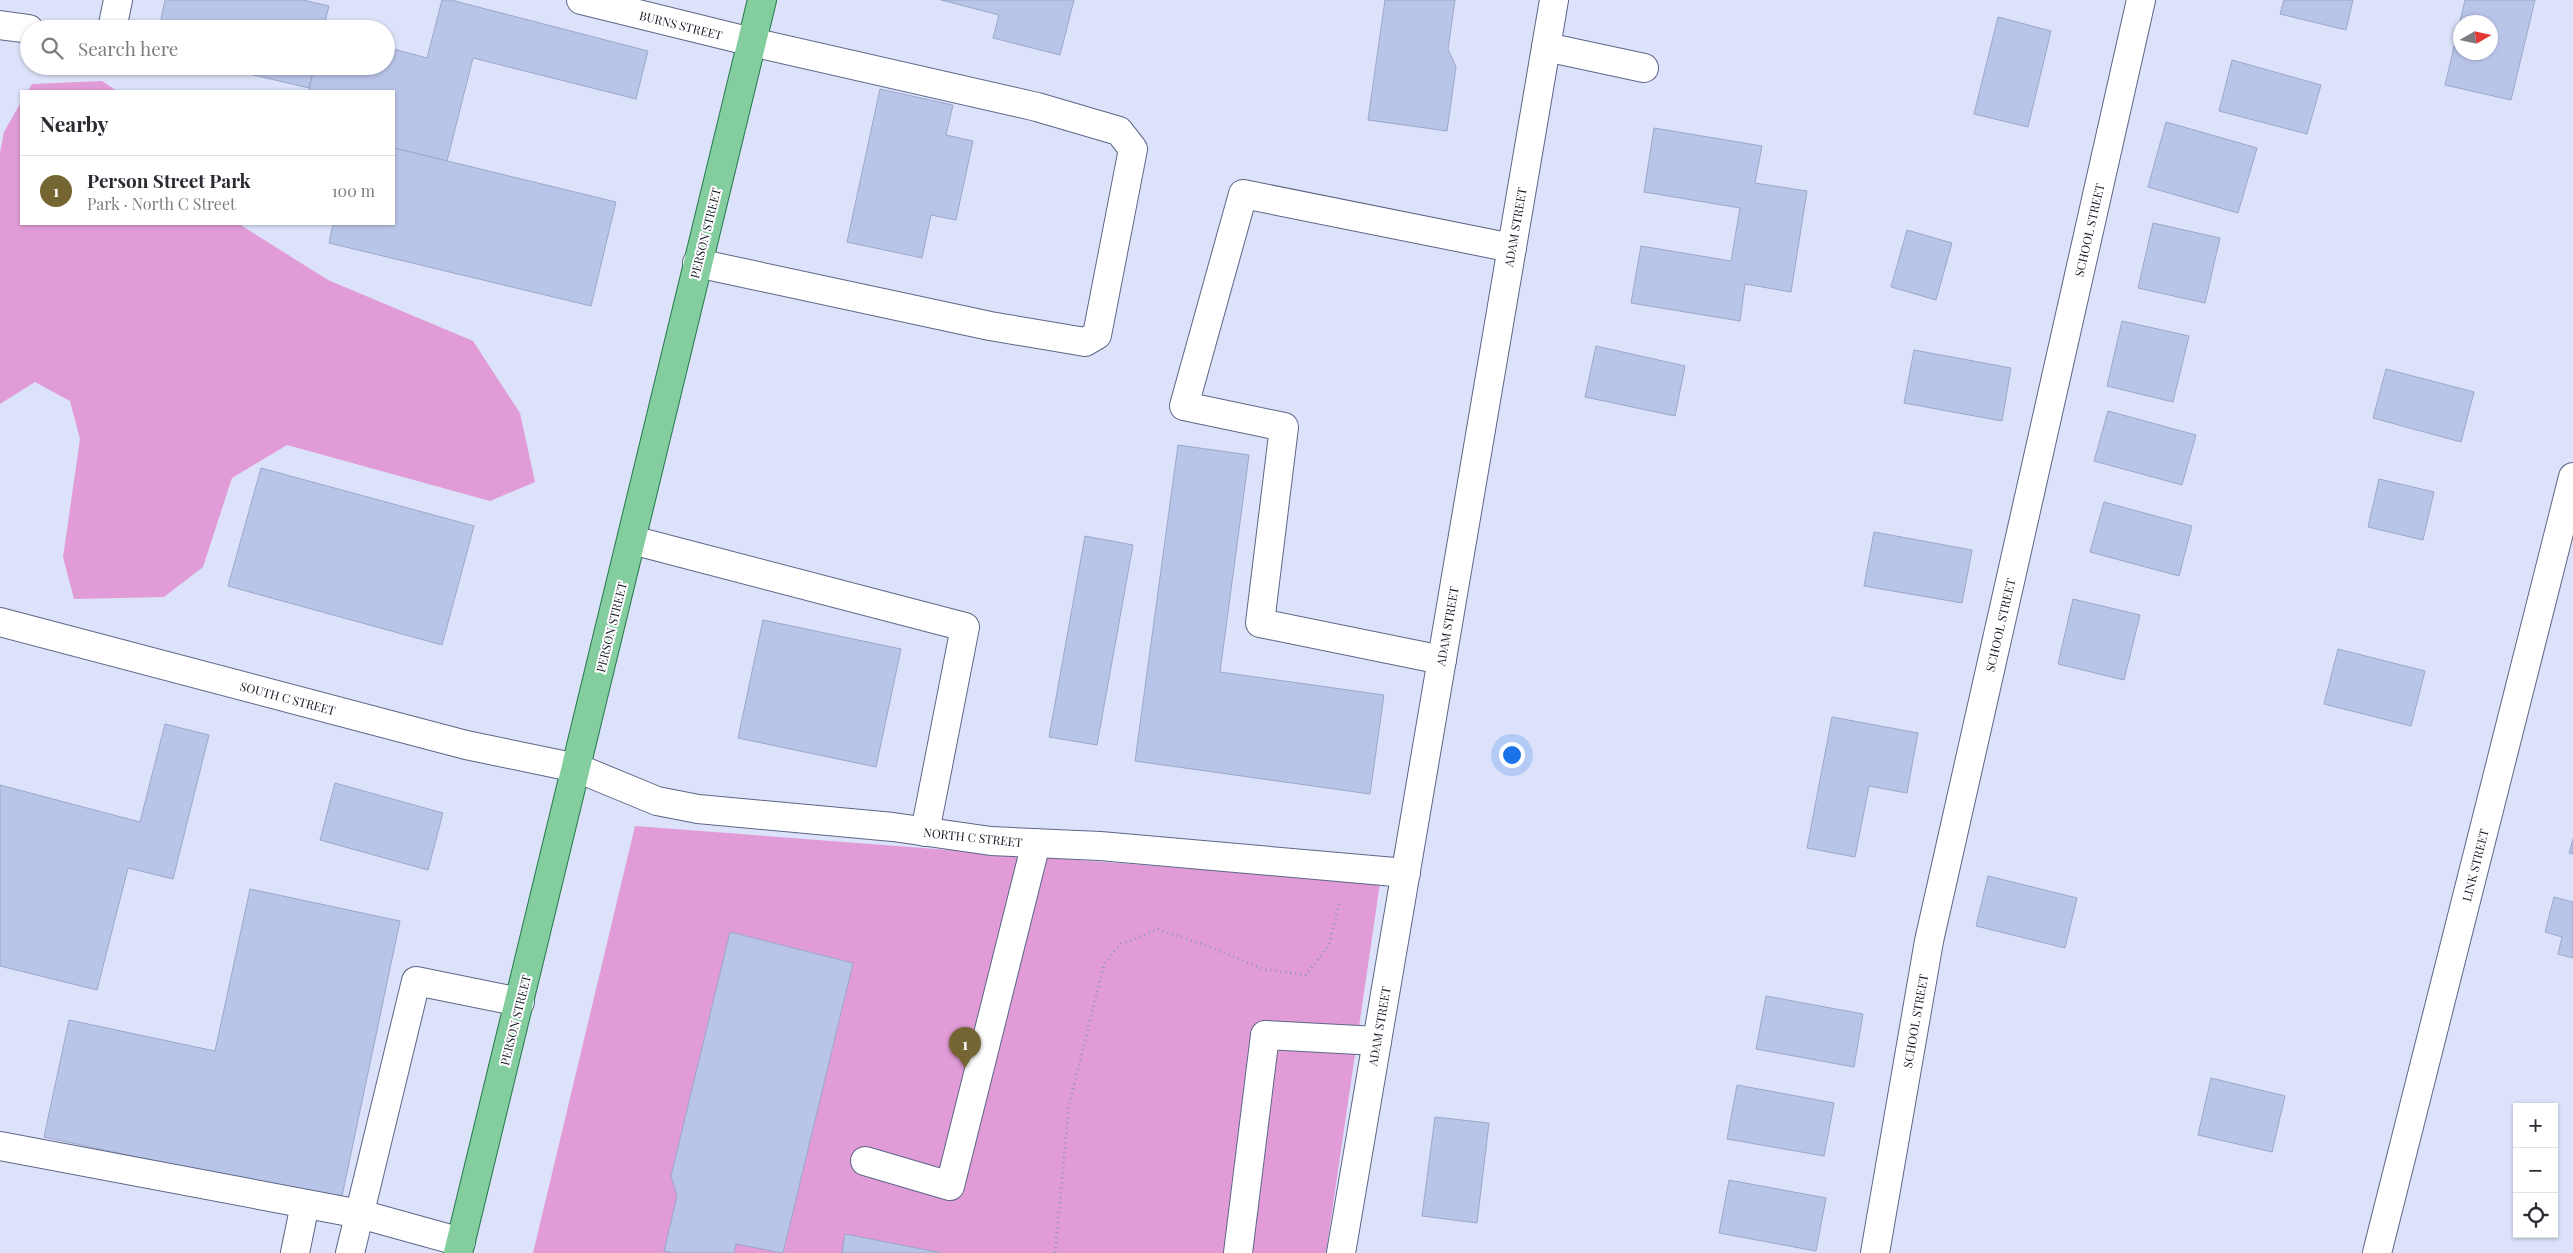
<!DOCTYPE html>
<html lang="en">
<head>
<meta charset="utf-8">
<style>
	body { margin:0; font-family:"Playfair Display",serif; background:#f7f7f7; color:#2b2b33 }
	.controls { position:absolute; right:15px; bottom:15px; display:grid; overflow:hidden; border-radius:0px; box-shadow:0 1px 4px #0004 }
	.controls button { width:45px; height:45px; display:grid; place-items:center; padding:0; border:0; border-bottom:1px solid #e1e1e2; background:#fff; color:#2b2b33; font:25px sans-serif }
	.compass { position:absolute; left:2453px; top:15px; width:45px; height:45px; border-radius:50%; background:#fff; box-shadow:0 1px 4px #0004; rotate:81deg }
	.you { position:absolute; left:1511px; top:754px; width:18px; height:18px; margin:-12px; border:4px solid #fff; border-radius:50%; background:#1a73e8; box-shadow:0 0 0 8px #1a73e833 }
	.badge { display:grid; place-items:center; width:32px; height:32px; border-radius:50%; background:#756532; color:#fff; font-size:16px; font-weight:700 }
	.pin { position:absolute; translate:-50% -41px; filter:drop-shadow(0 1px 2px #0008) }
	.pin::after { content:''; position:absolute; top:26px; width:18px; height:15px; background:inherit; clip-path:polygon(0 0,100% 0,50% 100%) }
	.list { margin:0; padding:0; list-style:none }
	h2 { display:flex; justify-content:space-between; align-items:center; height:65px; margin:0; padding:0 20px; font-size:21px }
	h2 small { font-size:16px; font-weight:400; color:#7c7c81 }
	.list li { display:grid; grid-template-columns:32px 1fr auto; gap:15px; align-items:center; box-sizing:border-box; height:70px; padding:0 20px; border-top:1px solid #e1e1e2 }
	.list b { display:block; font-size:19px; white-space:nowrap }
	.list p { margin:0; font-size:16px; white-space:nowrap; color:#7c7c81 }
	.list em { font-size:16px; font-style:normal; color:#7c7c81 }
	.icon { flex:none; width:28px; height:28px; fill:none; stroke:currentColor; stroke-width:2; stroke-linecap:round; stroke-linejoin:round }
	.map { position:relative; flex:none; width:2573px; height:1253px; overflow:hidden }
	.search { position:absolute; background:#fff; box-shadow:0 1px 4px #0004; left:20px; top:20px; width:375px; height:55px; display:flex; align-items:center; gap:12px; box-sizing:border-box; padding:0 18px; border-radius:28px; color:#7c7c81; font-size:19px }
	.panel { position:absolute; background:#fff; box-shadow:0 1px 4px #0004; left:20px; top:90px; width:375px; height:135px; border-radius:0px }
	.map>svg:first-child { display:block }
	.green { fill:#e19cd7 }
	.building { fill:#b9c4e9; stroke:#9ca7ca; fill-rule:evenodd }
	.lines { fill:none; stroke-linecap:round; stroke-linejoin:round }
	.minor-casing { stroke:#5d6687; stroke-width:30 }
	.major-casing { stroke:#26774a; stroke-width:30 }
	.path { stroke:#9398ac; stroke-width:3; stroke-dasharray:1 4; stroke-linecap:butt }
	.minor { stroke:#fff; stroke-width:28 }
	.major { stroke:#83cd9f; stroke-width:28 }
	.labels { text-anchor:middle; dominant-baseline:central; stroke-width:4; stroke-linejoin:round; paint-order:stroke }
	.street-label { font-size:12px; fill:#121623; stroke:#fff }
</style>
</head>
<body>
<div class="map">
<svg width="2573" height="1253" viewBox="0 0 2573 1253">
	<rect width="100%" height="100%" fill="#dbe2f9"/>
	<g class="green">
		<polygon points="102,81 117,91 28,91 32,84"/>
		<polygon points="21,102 21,224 239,224 328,280 473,341 520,413 535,482 490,501 287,445 232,478 203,567 164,597 74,599 63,557 80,439 70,401 35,382 0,404 0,153 4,132"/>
		<polygon points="635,826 1380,883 1326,1253 533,1253"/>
	</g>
	<g class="building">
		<polygon points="165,0 303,0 329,6 323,29 159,29"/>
		<polygon points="442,0 451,0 648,51 636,99 473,58 447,161 394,148 394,91 309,91 314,66 386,66 386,47 427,58"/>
		<polygon points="941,0 1074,0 1060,55 993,38 999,15"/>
		<polygon points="1385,0 1455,0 1448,49 1456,67 1447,131 1368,120"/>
		<polygon points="2284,0 2353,0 2346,30 2280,14"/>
		<path d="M2465 0H2535L2511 100 2445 85ZM2460 22H2490V52H2460Z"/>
		<polygon points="1998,17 2051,31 2028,127 1974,114"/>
		<polygon points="2232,60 2321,85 2307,134 2219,111"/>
		<polygon points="215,66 314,66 309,88"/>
		<polygon points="880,89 953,105 946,135 973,141 956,220 931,215 922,258 847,242"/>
		<polygon points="2166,122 2257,148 2238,213 2148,187"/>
		<polygon points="1654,128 1762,146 1755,183 1807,191 1791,292 1745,284 1740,321 1631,303 1641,246 1731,261 1740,208 1644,192"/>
		<polygon points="394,148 616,202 591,306 329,243 333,224 394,224"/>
		<polygon points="2153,223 2220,238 2205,303 2138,288"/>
		<polygon points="1907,230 1952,243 1936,300 1891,287"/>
		<polygon points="2122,321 2189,336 2173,402 2107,386"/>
		<polygon points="1596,346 1685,366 1675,416 1585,397"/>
		<polygon points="1914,350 2011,368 2002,421 1904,403"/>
		<polygon points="2386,369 2474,392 2461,442 2373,418"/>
		<polygon points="2108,411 2196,435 2182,485 2094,461"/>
		<polygon points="1178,445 1249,455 1220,672 1384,695 1370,794 1135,761"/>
		<polygon points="261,468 474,526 442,645 228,586"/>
		<polygon points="2379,479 2434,492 2423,540 2368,527"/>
		<polygon points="2104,502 2192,526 2179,576 2090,552"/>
		<polygon points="1874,532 1972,550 1962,603 1864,586"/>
		<polygon points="1085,536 1133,545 1097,745 1049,737"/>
		<polygon points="2073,599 2140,615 2124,680 2058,664"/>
		<polygon points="763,620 901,649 876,767 738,738"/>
		<polygon points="2338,649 2425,671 2411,726 2324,704"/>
		<polygon points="1832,717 1918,733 1907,793 1869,786 1855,857 1807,848"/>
		<polygon points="165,724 209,735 173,879 128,868 97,990 0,966 0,785 140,822"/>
		<polygon points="335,783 443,813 428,870 320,840"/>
		<polygon points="2573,839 2573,854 2569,853"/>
		<polygon points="1988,876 2077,898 2065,948 1976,926"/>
		<polygon points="250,889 400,921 341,1201 44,1137 69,1020 215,1051"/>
		<polygon points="2554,897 2573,902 2573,958 2558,954 2562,937 2545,932"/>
		<polygon points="730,932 853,963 783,1253 736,1244 734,1253 673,1253 664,1251 677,1196 671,1176"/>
		<polygon points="1766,996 1863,1014 1854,1067 1756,1049"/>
		<polygon points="2211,1078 2285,1096 2272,1152 2198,1135"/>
		<polygon points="1737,1085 1834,1103 1824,1156 1727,1139"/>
		<polygon points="1435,1117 1489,1123 1477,1223 1422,1216"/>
		<polygon points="1729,1180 1826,1198 1816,1251 1719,1233"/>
		<polygon points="845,1234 942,1253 842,1253"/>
	</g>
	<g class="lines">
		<defs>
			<g id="minor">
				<polyline points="581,0 752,42 1037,107 1119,131 1133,149 1097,335 1085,342 990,326 697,263"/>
				<polyline points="0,25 29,29"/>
				<polyline points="112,29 118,0"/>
				<polyline points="1546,47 1644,68"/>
				<polyline points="632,540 965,627 925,832"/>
				<polyline points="0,622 466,745 577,768 657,801 698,809 893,827 991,841 1100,846 1406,873"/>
				<polyline points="1442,660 1260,623 1284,427 1184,406 1243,194 1512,248"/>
				<polyline points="0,1146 360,1214 461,1242"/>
				<polyline points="865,1161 950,1186 1036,843"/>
				<polyline points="295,1253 305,1204"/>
				<polyline points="350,1253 416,981 520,1002"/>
				<polyline points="1238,1253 1265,1035 1377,1041"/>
				<polyline points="1341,1253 1554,0"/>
				<polyline points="1875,1253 1929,941 2141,0"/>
				<polyline points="2377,1253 2573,477"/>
			</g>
			<polyline id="major" points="458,1253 762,0"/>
		</defs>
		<use href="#minor" class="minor-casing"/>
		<use href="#major" class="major-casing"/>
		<polyline class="path" points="1055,1253 1069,1106 1104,964 1121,944 1158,929 1200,943 1263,969 1306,975 1329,945 1339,903"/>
		<use href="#minor" class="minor"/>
		<use href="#major" class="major"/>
	</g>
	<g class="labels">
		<g class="street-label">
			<text transform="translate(681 25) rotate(14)">BURNS STREET</text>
			<text transform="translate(1515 227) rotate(-80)">ADAM STREET</text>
			<text transform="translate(2089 230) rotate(-77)">SCHOOL STREET</text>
			<text transform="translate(705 233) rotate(-76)">PERSON STREET</text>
			<text transform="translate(2000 625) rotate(-77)">SCHOOL STREET</text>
			<text transform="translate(1447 626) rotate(-80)">ADAM STREET</text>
			<text transform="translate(611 627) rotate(-76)">PERSON STREET</text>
			<text transform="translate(288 698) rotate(15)">SOUTH C STREET</text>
			<text transform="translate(973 837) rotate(6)">NORTH C STREET</text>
			<text transform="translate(2475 865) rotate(-76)">LINK STREET</text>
			<text transform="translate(515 1020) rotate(-76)">PERSON STREET</text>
			<text transform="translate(1915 1021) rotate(-80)">SCHOOL STREET</text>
			<text transform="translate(1379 1026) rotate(-80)">ADAM STREET</text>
		</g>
	</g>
</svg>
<div class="controls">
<button>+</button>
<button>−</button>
<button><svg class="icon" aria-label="locate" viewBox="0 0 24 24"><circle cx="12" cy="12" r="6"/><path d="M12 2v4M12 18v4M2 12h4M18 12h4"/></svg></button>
</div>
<svg class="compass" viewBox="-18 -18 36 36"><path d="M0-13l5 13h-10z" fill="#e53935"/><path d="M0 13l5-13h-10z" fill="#7c7c81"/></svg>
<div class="you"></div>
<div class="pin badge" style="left:965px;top:1068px">1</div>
<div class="search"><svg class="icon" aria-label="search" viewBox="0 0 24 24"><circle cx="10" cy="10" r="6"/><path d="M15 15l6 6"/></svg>Search here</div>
<section class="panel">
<h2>Nearby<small></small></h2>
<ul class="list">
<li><span class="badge">1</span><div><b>Person Street Park</b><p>Park · North C Street</p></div><em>100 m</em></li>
</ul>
</section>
</div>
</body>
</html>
